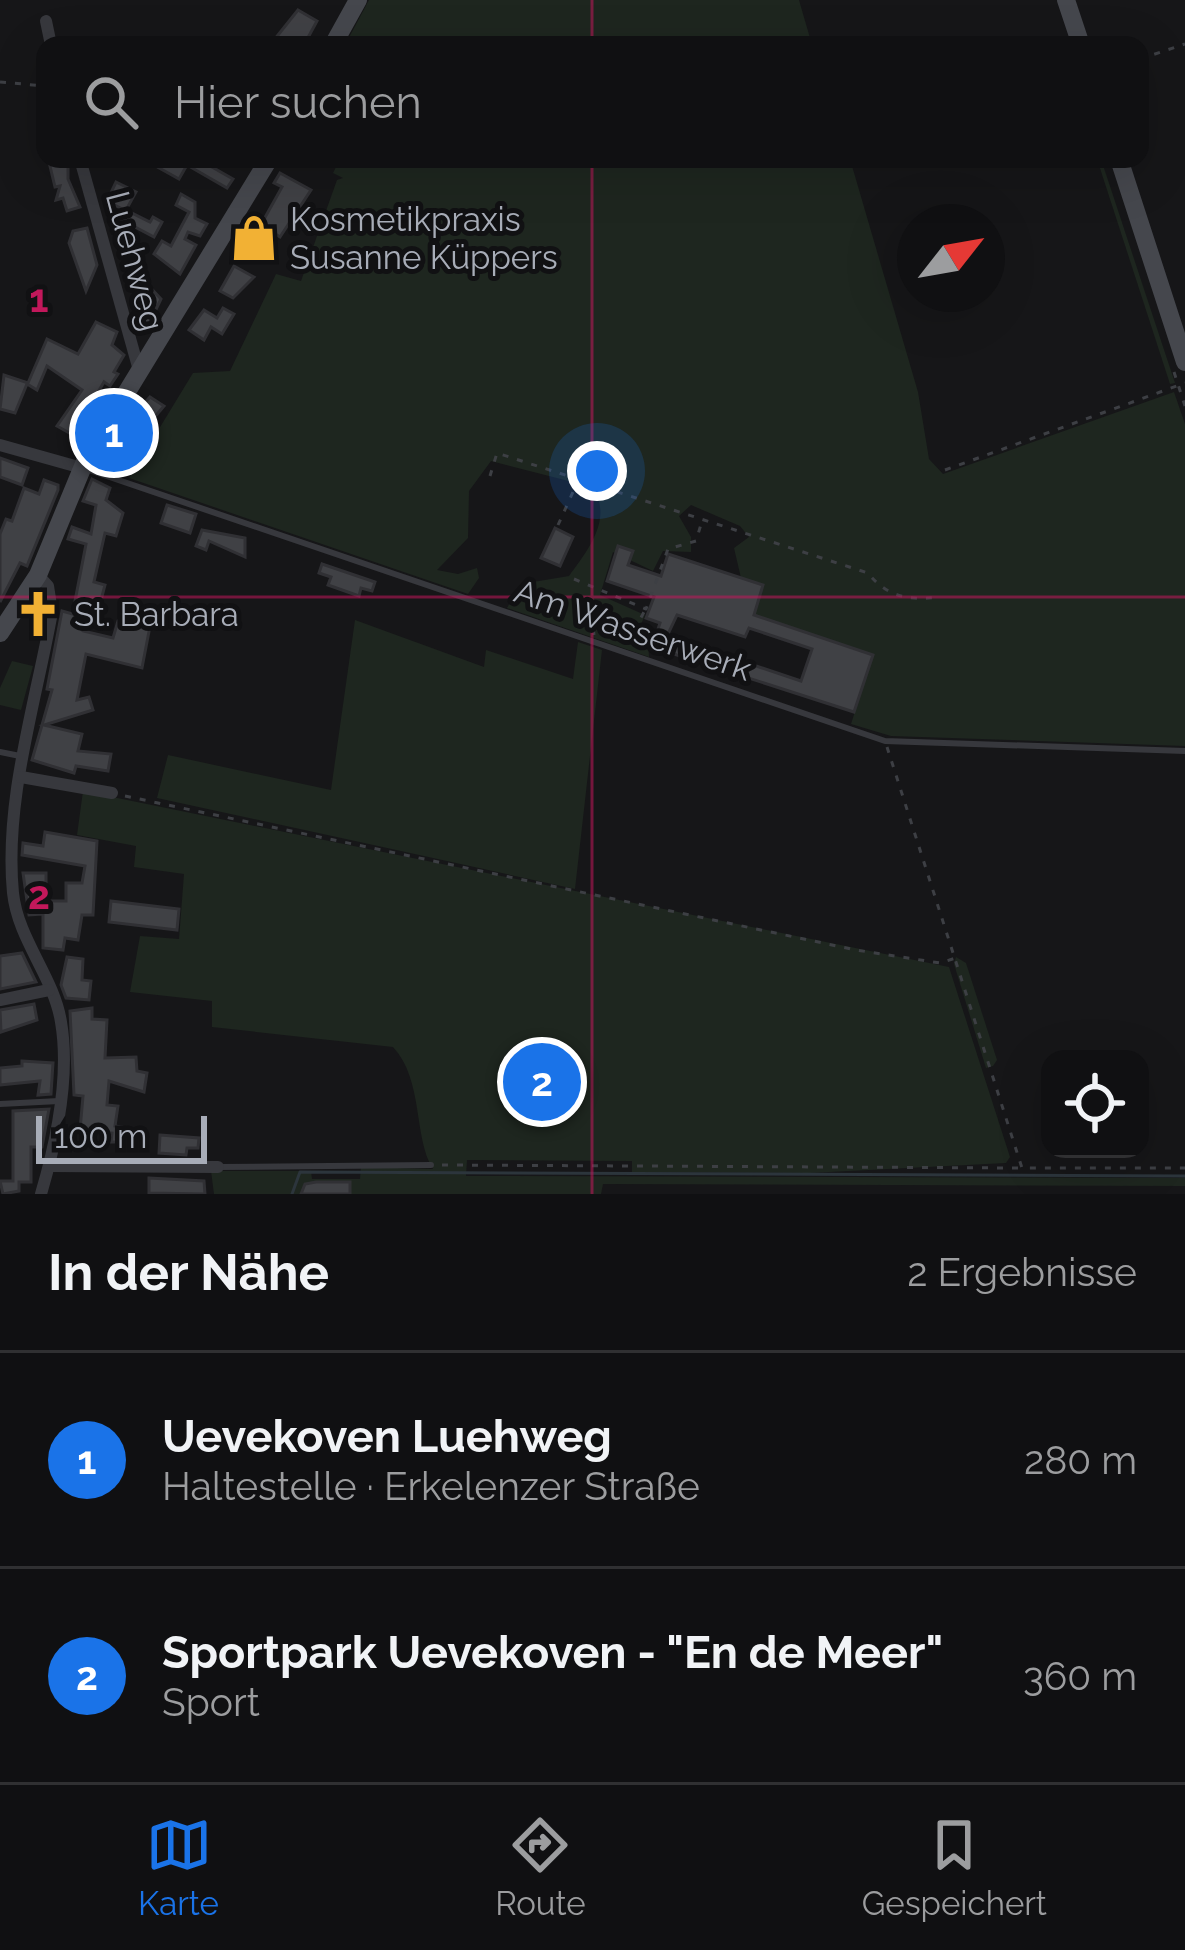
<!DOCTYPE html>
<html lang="de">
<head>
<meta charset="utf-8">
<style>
	body { margin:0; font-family:Raleway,sans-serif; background:#19191b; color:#f1f3f6 }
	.controls { position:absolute; right:36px; bottom:36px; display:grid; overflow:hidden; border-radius:24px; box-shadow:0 12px 48px #0002 }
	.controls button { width:108px; height:108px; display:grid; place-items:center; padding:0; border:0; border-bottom:3px solid #303032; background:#101012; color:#f1f3f6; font:60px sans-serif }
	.compass { position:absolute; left:897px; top:204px; width:108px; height:108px; border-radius:50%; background:#101012; box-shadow:0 12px 48px #0002; rotate:59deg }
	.scale { position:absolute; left:36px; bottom:30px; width:171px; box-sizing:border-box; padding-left:12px; border:6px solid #a8adb8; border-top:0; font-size:33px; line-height:42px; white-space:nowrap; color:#a8adb8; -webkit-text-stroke:9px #111113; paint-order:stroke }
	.you { position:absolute; left:597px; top:471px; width:42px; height:42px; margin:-30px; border:9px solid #fff; border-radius:50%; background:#1a73e8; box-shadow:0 0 0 18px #1a73e833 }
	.badge { display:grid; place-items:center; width:78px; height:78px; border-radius:50%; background:#1a73e8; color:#fff; font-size:39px; font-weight:700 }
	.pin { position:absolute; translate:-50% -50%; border:6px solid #fff; box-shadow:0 3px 12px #0006 }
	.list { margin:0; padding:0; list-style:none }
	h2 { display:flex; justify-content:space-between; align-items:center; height:156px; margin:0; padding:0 48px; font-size:51px }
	h2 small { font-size:39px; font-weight:400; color:#9c9d9f }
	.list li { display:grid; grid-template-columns:78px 1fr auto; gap:36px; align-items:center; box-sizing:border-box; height:216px; padding:0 48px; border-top:3px solid #303032 }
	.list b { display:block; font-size:45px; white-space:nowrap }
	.list p { margin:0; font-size:39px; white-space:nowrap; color:#9c9d9f }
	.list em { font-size:39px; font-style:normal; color:#9c9d9f }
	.icon { flex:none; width:66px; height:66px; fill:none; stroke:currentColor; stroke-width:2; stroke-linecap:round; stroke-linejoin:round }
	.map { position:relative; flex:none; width:1185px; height:1194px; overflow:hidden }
	.search { position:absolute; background:#101012; box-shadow:0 12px 48px #0002; left:36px; right:36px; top:36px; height:132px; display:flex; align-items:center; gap:30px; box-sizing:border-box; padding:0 42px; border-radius:24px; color:#9c9d9f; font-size:45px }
	.sheet { height:588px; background:#101012 }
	nav { display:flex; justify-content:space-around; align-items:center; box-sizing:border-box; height:168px; border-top:3px solid #303032; background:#101012; font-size:33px; color:#9c9d9f }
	nav a { display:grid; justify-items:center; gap:6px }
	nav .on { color:#1a73e8 }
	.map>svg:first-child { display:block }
	.green { fill:#1e261f }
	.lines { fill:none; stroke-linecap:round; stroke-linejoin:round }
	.stream { stroke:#2c353c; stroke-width:3 }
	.building { fill:#404145; stroke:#303034; stroke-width:3; fill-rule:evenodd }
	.path { stroke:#3d3f44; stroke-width:3; stroke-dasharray:6 9; stroke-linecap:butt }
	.service { stroke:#37383d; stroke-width:6 }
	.minor { stroke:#37383d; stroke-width:12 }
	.secondary { stroke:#45474d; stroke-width:18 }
	.grid { fill:none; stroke:#c2185b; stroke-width:3; stroke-opacity:0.55 }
	.labels { text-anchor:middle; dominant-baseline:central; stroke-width:10; stroke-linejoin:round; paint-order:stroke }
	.poi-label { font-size:33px; fill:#a8adb8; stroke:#111113; text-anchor:start }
	.street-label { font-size:33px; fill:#a8adb8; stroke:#111113 }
	.grid-label { font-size:39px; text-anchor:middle; font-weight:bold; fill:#c2185b; stroke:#111113; stroke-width:10; stroke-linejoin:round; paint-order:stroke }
</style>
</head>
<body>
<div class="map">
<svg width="1185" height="1194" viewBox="0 0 1185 1194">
	<rect width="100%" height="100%" fill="#161618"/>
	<g class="green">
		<polygon points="369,0 799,0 812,45 345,45"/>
		<path d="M340 159H386L410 166 413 159H850L918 392 929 459 943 474 1174 392 1185 424V746L891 736 851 724 873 655 753 615 763 586 741 578 734 548 749 537 740 526 691 505 679 516 691 537V552L663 551 653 571 613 552 600 595 645 615 636 636 648 642 649 657 507 608 521 584 569 576C588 550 614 518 592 487L491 461 469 491 468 538 437 570 458 574 477 568 479 578 468 594 129 478 193 373 230 371 276 274 301 281 337 180 343 178 333 173Z"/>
		<polygon points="1097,159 1101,159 1175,383 1170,384"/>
		<polygon points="355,620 484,667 486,650 573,679 578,642 602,650 575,889 157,798 168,755 331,790"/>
		<polygon points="12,661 33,666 21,710 0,705 0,688"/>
		<path d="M83 791 949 967 1010 1157 1006 1163 810 1173 632 1172V1161L467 1160 466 1176 1185 1178V1186L603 1184 601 1194H214L211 1171H311L312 1179H360L361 1167 433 1169C413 1138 424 1080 393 1047L212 1027V1001L130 992 140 936 179 939 184 874 134 867 136 846 77 835Z"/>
		<polygon points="956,957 966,963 997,1060 993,1066 986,1068 954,964"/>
	</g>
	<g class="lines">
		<polyline class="stream" points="292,1194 300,1172 1185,1176"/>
	</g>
	<g class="building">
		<polygon points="298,10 317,21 304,45 270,45"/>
		<polygon points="68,159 68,179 80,207 67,211 63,198 56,200 60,186 55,187 49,162"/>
		<polygon points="143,159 217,159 212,167 233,179 227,188 187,165 179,179"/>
		<polygon points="280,173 311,190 280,237 274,233 259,257 241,251 241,242 258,230 282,187 274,183"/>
		<polygon points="116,182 136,192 126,210 150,222 153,217 162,222 154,237 120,219 124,210 107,201"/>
		<polygon points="181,194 195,202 195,218 207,224 200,236 188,232 185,239 196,245 180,274 154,254 162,241 171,246 189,212 176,205"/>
		<polygon points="87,228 97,265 86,291 69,243 73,231"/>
		<polygon points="234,266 254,277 233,298 220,291"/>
		<polygon points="148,285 161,299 150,322 142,325 134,313"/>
		<polygon points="223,308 234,314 222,334 211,327 204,340 189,330 204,310 217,318"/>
		<polygon points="96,322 117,332 112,345 124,355 114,372 118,374 110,386 104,382 73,435 57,426 82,390 47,366 37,390 27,384 15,413 0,409 4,375 28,383 47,339 78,354"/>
		<polygon points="150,397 164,406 142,432 127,422"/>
		<polygon points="0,458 28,468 22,485 0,477"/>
		<polygon points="92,479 110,488 106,500 123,513 116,536 105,533 94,582 105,585 99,608 75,601 86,544 68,539 72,527 91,534 96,505 83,501"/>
		<polygon points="44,480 58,485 58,490 27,566 20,563 0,602 0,534 6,519 12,521 24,488 39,494"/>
		<polygon points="167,505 196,514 190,533 161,523"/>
		<polygon points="555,528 573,537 560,566 541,558"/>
		<polygon points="202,530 245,538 245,557 209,541 206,550 196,546"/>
		<path d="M618 546 633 551 628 565 661 576 668 554 763 585 754 615 873 655 854 712 652 647 660 623 646 618 654 597 607 581ZM677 615 745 637 749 628 812 649 801 681 667 636Z"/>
		<polygon points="322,564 375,582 372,591 361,588 359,596 328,585 331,577 319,573"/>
		<polygon points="62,611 80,616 77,625 83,631 113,638 118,621 151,621 142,668 86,654 77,700 89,697 93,710 44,725 82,734 78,751 111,754 108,771 76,766 74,773 32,760 52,690 47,689"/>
		<polygon points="45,832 97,841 93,915 82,915 78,940 65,938 63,950 43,948 43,914 29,915 23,873 46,873 46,901 66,901 66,883 82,883 85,866 22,855 23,843 43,846"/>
		<polygon points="111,901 179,909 177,930 109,922"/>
		<polygon points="22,953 36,982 0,989 0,956"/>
		<polygon points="67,957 83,959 82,980 91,981 89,1000 66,998 61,985"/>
		<polygon points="34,1004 37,1020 1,1032 0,1010"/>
		<polygon points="92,1008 92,1019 107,1020 105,1058 136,1057 137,1071 147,1073 144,1092 109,1081 107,1105 118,1106 115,1126 122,1127 122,1142 111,1142 112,1133 80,1130 83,1096 74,1095 70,1011"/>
		<polygon points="22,1061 53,1063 51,1094 38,1095 40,1081 0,1085 0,1068 22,1066"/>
		<polygon points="49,1109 42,1147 31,1147 31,1182 19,1182 19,1191 3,1194 0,1181 13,1181 13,1111"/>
		<polygon points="160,1135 199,1138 198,1148 187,1148 186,1155 159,1153"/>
		<polygon points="149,1178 204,1181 205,1194 149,1193"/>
		<polygon points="316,1182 350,1182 350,1194 301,1194 305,1184"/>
	</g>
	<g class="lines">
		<g class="path">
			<polyline points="1140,59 1185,44"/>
			<polyline points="0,82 45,86"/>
			<polyline points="1174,372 1185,406"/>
			<polyline points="945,470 1185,383"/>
			<path d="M490 476 497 453 868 573C887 597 909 601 939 597"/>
			<polyline points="558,525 578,481"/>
			<polyline points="574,579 646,609 668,549 696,541 702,521"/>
			<polyline points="592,616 594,635"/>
			<polyline points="627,644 645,610"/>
			<polyline points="887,747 1022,1168 1185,1168"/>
			<polyline points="125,796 856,950 940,963 959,957"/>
			<polyline points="442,1165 1020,1168"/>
		</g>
		<g class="service">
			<polyline points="86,469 885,741 1185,751"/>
			<polyline points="0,752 20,756"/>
			<polyline points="0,1104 59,1101"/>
			<polyline points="218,1167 431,1165"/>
		</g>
		<g class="minor">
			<polyline points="46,21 51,45"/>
			<polyline points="80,159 140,374"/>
			<polyline points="0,445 82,468"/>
			<path d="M38 575 48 586 52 612C36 702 4 801 13 893 18 940 54 977 61 1022 70 1075 56 1143 41 1194"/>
			<polyline points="21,777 112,793"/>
			<polyline points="0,1000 49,990"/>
			<polyline points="49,1166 218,1167"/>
		</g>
		<g class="secondary">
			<polyline points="1066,0 1081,45"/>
			<polyline points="333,45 358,0"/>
			<polyline points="1119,159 1185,362"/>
			<polyline points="0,633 38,575 86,459 269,159"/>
		</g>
	</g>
	<path class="grid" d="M592 0V45M592 159V1194M0 597H1185"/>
	<defs>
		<symbol id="shop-bare" viewBox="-9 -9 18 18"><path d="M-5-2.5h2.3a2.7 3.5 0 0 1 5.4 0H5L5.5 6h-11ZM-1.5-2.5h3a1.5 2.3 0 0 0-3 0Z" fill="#f2b134" stroke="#111113" stroke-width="2.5" paint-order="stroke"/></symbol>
		<symbol id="church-bare" viewBox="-9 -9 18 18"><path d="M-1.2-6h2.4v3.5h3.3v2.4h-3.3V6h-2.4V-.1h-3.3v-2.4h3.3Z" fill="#f2b134" stroke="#111113" stroke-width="2.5" paint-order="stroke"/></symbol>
	</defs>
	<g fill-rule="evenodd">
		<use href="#shop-bare" x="221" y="205" width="66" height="66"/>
		<use href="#church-bare" x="5" y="581" width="66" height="66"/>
	</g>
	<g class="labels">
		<g class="poi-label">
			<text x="290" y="219">Kosmetikpraxis<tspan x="290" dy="38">Susanne Küppers</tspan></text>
			<text x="74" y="614">St. Barbara</text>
		</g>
		<g class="street-label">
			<text transform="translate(135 261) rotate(75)">Luehweg</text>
			<text transform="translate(633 630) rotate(19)">Am Wasserwerk</text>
		</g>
	</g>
	<g class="grid-label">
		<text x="39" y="312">1</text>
		<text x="39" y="909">2</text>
	</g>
</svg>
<div class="controls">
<button><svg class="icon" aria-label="locate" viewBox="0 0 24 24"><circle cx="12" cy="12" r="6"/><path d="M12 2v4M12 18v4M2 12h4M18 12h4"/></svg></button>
</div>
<svg class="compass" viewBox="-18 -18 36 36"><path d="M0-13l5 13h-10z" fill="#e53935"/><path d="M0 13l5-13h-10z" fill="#9c9d9f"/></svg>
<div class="scale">100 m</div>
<div class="you"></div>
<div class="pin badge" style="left:114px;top:433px">1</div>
<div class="pin badge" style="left:542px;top:1082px">2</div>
<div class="search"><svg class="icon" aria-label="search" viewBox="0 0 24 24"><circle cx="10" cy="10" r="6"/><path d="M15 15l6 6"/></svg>Hier suchen</div>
</div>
<section class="sheet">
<h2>In der Nähe<small>2 Ergebnisse</small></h2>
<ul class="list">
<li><span class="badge">1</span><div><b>Uevekoven Luehweg</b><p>Haltestelle · Erkelenzer Straße</p></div><em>280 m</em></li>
<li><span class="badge">2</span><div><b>Sportpark Uevekoven - &quot;En de Meer&quot;</b><p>Sport</p></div><em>360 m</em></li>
</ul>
</section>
<nav>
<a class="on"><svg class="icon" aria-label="map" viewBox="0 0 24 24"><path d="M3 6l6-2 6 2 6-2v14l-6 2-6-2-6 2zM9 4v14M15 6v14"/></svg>Karte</a>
<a><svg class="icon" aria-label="directions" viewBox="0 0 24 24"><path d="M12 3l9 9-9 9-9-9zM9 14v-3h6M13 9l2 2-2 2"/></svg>Route</a>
<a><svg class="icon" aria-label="saved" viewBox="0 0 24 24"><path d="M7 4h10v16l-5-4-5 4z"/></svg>Gespeichert</a>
</nav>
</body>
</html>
